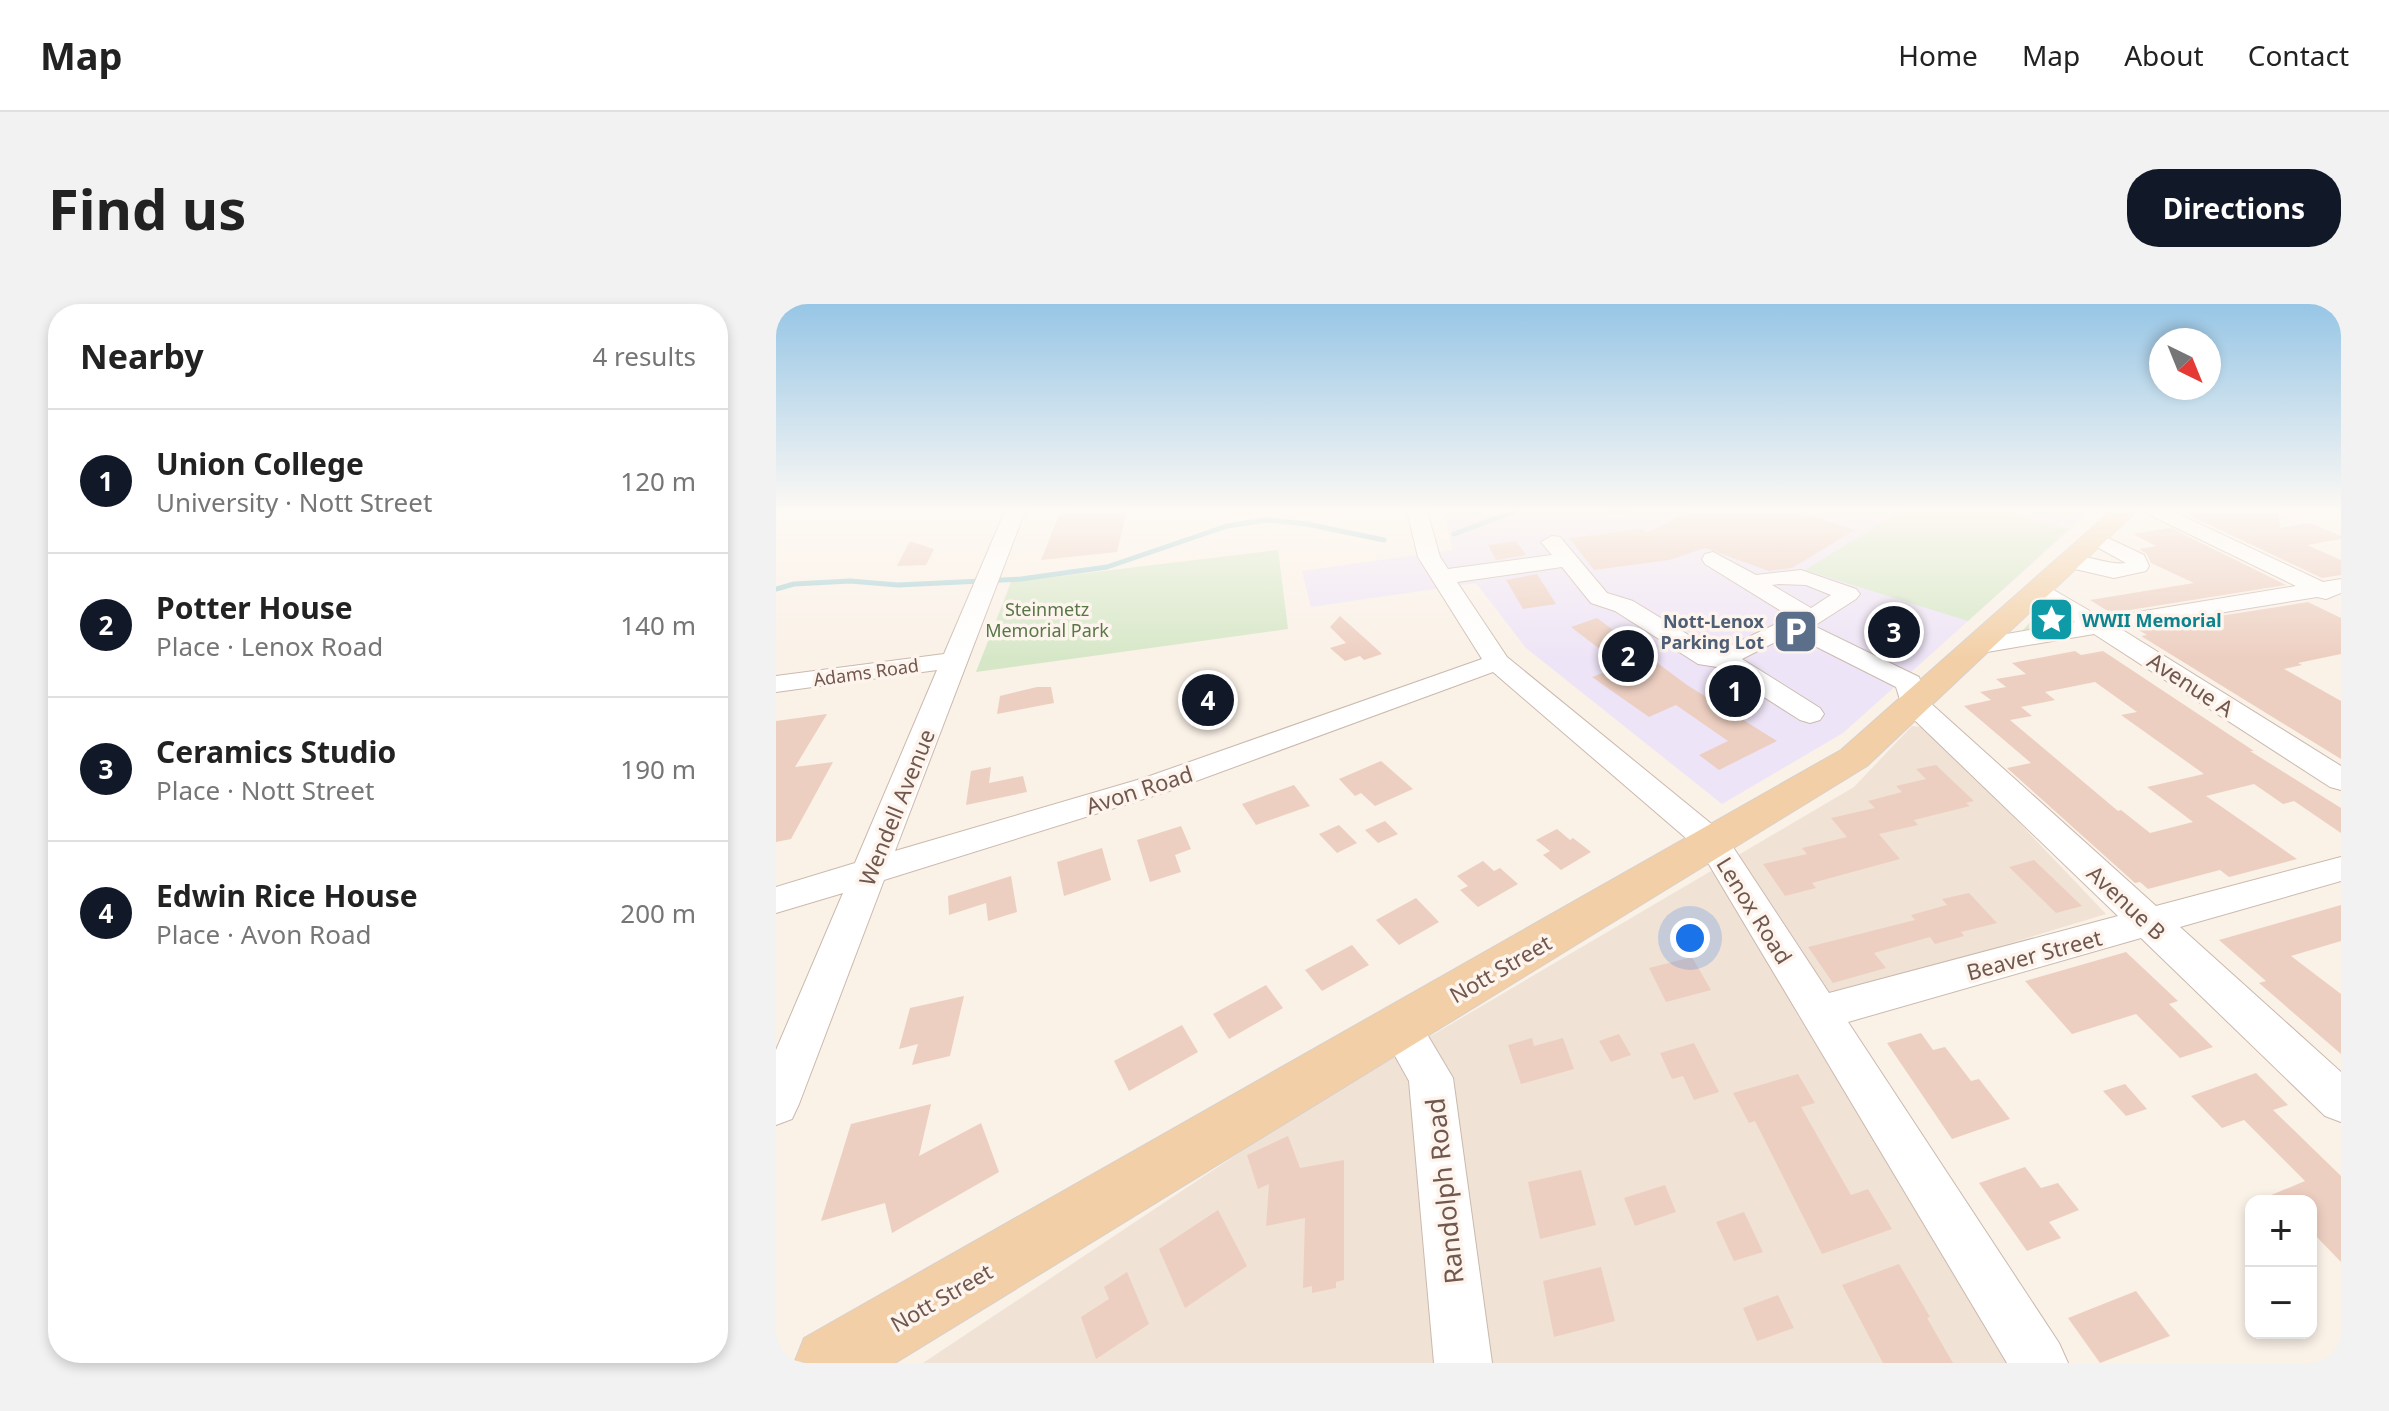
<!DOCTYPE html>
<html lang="en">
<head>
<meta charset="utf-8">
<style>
	body { margin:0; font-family:"Noto Sans",sans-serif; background:#f2f2f2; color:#222 }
	.controls { position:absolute; right:24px; bottom:24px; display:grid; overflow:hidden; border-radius:16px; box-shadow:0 4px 12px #0003 }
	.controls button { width:72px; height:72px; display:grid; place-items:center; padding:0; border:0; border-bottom:2px solid #e0e0e0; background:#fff; color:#222; font:40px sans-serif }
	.compass { position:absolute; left:1373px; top:24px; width:72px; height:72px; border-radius:50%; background:#fff; box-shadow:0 4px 12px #0003; rotate:137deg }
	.you { position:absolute; left:914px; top:634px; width:28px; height:28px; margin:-20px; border:6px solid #fff; border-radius:50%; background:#1a73e8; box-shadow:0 0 0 12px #1a73e833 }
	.badge { display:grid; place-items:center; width:52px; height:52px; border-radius:50%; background:#111827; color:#fff; font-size:26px; font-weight:700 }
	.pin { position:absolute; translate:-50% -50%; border:4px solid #fff; box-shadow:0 2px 8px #0006 }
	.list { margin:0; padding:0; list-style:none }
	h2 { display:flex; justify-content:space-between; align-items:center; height:104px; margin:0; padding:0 32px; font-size:34px }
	h2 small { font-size:26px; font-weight:400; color:#767676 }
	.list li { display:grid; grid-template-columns:52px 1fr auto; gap:24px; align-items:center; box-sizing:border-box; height:144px; padding:0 32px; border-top:2px solid #e0e0e0 }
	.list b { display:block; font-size:30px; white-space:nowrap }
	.list p { margin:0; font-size:26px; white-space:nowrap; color:#767676 }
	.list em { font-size:26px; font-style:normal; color:#767676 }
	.map { position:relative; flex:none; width:1565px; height:1059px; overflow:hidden; border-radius:32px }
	header { display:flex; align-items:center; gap:48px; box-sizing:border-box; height:112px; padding:0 40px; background:#fff; border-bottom:2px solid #e0e0e0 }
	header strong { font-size:38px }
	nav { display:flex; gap:44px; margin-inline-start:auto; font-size:28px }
	.intro { display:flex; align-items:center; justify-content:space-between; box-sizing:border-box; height:192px; padding:0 48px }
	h1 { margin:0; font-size:56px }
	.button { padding:20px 36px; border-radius:32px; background:#111827; color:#fff; font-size:28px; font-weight:700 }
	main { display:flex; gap:48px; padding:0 48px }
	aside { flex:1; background:#fff; border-radius:32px; box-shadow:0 4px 12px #0003 }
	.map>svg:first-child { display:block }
	.residential { fill:#f1e2d6 }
	.education { fill:#eee4f7 }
	.green { fill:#d6e7c7 }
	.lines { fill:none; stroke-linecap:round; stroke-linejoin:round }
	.stream { stroke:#a5d0d3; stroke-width:5 }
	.building { fill:#edcfc1; fill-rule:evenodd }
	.minor-casing { stroke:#cbb9ae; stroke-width:2 }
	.major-casing { stroke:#d7d0cd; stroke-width:2 }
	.minor { fill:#fff; fill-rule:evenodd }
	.major { fill:#f2cfa6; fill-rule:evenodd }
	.labels { text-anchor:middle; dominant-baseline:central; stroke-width:7; stroke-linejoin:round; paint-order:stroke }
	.far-park-label { font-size:18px; fill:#597647; stroke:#fdf5ed }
	.far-culture-label { font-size:18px; font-weight:bold; fill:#0d838f; stroke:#fdf5ed; text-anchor:start }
	.far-service-label { font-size:18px; font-weight:bold; fill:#4e5e75; stroke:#fdf5ed; text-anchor:end }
	.far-street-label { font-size:18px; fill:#71574e; stroke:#fdf5ed }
	.street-label { font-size:22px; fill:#71574e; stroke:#fdf5ed }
	.near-street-label { font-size:26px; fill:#71574e; stroke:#fdf5ed }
</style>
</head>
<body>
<header>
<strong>Map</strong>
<nav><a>Home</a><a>Map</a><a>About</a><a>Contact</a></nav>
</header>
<div class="intro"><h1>Find us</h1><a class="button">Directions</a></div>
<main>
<aside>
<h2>Nearby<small>4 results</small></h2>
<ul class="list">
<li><span class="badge">1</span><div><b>Union College</b><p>University · Nott Street</p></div><em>120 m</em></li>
<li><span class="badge">2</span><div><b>Potter House</b><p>Place · Lenox Road</p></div><em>140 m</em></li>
<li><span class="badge">3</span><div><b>Ceramics Studio</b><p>Place · Nott Street</p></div><em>190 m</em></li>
<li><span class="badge">4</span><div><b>Edwin Rice House</b><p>Place · Avon Road</p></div><em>200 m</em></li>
</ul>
</aside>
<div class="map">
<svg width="1565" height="1059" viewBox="0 0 1565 1059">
	<rect width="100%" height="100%" fill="#faf1e7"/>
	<polygon class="residential" points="1136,422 1153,424 1330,610 1018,705 1235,1059 147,1059 517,813 1078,483"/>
	<polygon class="education" points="667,207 1315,207 1067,429 946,500 750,344 700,279 535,303 526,267 677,246"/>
	<g class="green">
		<polygon points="1124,207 1222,207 1293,225 1192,317 1029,266"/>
		<polygon points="502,246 512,325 200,368 235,278"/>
		<polygon points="1269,302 1274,302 1308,318 1246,327"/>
	</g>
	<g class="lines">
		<g class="stream">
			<polyline points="834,207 852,207"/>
			<polyline points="678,230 740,207"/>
			<polyline points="0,285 18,280 74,277 122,281 245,275 331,263 451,222 491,216 531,220 608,236"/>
		</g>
	</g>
	<g class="building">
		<polygon points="311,206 351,206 341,248 265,256 284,209"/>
		<polygon points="916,206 1017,206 1079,226 1016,264 993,267 929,244 893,256 818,266 793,234 867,225 871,229"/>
		<polygon points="1402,206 1503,206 1504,224 1534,219 1565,232 1565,235 1531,241 1565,256 1565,271 1546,274"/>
		<polygon points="1395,224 1510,281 1335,309 1314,296 1418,279 1375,259 1371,250 1363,245 1380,242 1357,230"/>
		<polygon points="134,237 158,245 150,261 121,262"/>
		<polygon points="740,237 750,251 720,256 712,241"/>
		<polygon points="761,270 780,300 747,305 730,276"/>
		<polygon points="1532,298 1565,314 1565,350 1522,359 1526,361 1508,365 1565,397 1565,455 1365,332 1371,331 1361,325"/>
		<polygon points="564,312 603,347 606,350 588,356 584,352 569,357 554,344 570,339 554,323"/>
		<polygon points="821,314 911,381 1001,437 943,466 923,451 952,437 900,401 873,413 816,373 846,362 795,323"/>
		<path d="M1299 347 1305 351 1327 347 1478 447H1474L1565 504V529L1518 497 1507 500 1478 480 1430 492 1521 555 1453 573 1444 566 1372 585 1364 578 1359 579 1231 464 1255 459 1188 402 1215 396 1204 388 1230 383 1220 375 1250 370 1236 359ZM1319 378 1361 408 1345 411 1428 470 1371 483 1417 518 1374 529 1345 506 1342 507 1234 416 1256 412 1245 403 1279 396 1269 388Z"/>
		<polygon points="261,383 275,383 278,399 221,410 224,392"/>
		<polygon points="434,388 446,403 425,410 414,395"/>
		<polygon points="51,410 19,463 57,458 15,535 0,538 0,417"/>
		<polygon points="605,457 637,485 599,502 585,489 579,492 563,475"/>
		<polygon points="1160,461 1198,497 1190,499 1194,502 1138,516 1142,521 1103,530 1124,555 1036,579 1040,584 1009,592 987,560 1031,550 1026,544 1071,533 1055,514 1099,504 1092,497 1126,488 1120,482 1150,475 1140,465"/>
		<polygon points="215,463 213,479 247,472 251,488 190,501 195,467"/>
		<polygon points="518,481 534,502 480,521 466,500"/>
		<polygon points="609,517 622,530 602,539 589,526"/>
		<polygon points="563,521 581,539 561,549 543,530"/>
		<polygon points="405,522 415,545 399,551 405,568 374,578 361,536"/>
		<polygon points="781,525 794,536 797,534 815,548 785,566 767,551 774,547 760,536"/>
		<polygon points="326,544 335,576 288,592 281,558"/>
		<polygon points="1258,556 1306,602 1280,609 1233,563"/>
		<polygon points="707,557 718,567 724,564 742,580 702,603 684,586 692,582 681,572"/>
		<polygon points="235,572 241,608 212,617 210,599 173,611 172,592"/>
		<polygon points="1193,589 1221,619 1185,628 1188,632 1159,640 1154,633 1098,649 1110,664 1057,679 1032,643 1139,616 1135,611 1171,601 1166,595"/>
		<polygon points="640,594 663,618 623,641 600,616"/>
		<polygon points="1565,601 1565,637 1515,652 1565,690 1565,750 1483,679 1490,677 1443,636"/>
		<polygon points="576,641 593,661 546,687 529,666"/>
		<polygon points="1350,648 1402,697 1393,700 1437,743 1404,754 1360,710 1296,730 1249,677"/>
		<polygon points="916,653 935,686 890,698 873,664"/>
		<polygon points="490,681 507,704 453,735 437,710"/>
		<polygon points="188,692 174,752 136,761 142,740 123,745 134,704"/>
		<polygon points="406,721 422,748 353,787 338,757"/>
		<polygon points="1145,729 1157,746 1169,743 1195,777 1203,775 1234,815 1176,835 1111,739"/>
		<polygon points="843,730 855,751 835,758 823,737"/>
		<polygon points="756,734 758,742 787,734 798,765 745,780 732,741"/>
		<polygon points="918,739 943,788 918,796 907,772 896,775 884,749"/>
		<polygon points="1480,769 1512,801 1497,806 1565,872 1565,958 1535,927 1535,897 1481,897 1529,877 1468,816 1446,824 1415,792"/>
		<polygon points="1022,770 1039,799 1025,803 1075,891 1092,885 1116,925 1046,950 979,817 973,819 957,789"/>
		<polygon points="1349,780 1371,805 1350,812 1327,787"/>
		<polygon points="155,800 143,852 205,819 223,868 116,929 109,899 45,917 75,820"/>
		<polygon points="512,832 524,864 568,856 568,976 560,978 560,984 536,989 536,982 527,984 529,914 490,922 493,880 482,885 471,851"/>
		<polygon points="1249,863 1265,884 1282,879 1303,906 1273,918 1285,934 1251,947 1203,879"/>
		<polygon points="805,866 820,921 764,935 752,878"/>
		<polygon points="889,881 900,908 859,922 848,894"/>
		<polygon points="442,906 471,962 409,1004 383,945"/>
		<polygon points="968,908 987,948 958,957 940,918"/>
		<polygon points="1123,960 1154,1013 1151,1014 1177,1059 1107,1059 1066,981"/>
		<polygon points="825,963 839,1017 778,1033 767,977"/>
		<polygon points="351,968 373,1020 320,1055 305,1013 333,995 328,983"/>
		<polygon points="1360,987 1394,1032 1324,1059 1292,1014"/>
		<polygon points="1002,991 1018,1024 981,1037 967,1004"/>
	</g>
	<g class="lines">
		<defs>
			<g id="minor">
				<path d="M229 207H249L119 547 368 474 706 355 642 253 631 207H651L664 253 672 265 776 251 765 238 776 232 784 233 831 289 857 297 937 346 943 347 1015 313 929 260 926 255 929 250 937 248 980 271 1025 266 1080 285 1084 290 1080 295 1038 322 1143 373 1151 396 1380 602 1565 553V577L1404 623 1565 768V818L1549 812 1365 634 1072 718 1283 1039 1292 1059H1231L925 547 717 368 390 488 108 576 23 800 16 815 0 821V746L67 589 0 609V583L79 559 161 366 0 388V372L168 350ZM786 263 815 299 839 307 922 360 941 363 1024 416 1034 419 1044 416 1048 410 1044 404 966 355 1015 330 1120 383 1127 405 1342 612 1053 689 949 531 731 353 681 278ZM1003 280 1030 281 1055 291 1035 304 996 281Z"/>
				<polygon points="1371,207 1396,207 1547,278 1565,275 1565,289 1550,295 1541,293 1345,325 1565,462 1565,486 1554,483 1318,330 1205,349 1196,346 1192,341 1196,336 1299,318 1256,290 1252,285 1256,280 1264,278 1326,314 1520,282 1374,211"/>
				<path d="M1319 228 1368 251 1373 262 1370 267 1338 274 1286 262 1283 257 1286 252C1306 247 1328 262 1350 259L1312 238 1308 234 1312 230Z"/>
				<polygon points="624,705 639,710 677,774 716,1059 658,1059 633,777 603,723 609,710"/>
			</g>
			<polygon id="major" points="1335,207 1361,207 1091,462 119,1059 18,1059 28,1034 1065,446"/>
		</defs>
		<use href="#minor" class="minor-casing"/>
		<use href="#major" class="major-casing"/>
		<use href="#minor" class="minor"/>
		<use href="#major" class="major"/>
	</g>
	<linearGradient id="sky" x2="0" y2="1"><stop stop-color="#97c6e6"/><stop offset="0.58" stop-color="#fdf9f4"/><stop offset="1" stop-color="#fdf9f4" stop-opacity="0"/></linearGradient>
	<rect width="1565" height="355" fill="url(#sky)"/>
	<defs>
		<symbol id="sight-square" viewBox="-11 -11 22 22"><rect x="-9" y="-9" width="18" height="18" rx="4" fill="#0f9aa8" stroke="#fdf5ed"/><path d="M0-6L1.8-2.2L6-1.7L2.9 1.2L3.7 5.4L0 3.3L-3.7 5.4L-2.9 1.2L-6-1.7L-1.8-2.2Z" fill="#fff"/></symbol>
		<symbol id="parking-square" viewBox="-11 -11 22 22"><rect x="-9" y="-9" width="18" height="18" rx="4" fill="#5c6f8a" stroke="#fdf5ed"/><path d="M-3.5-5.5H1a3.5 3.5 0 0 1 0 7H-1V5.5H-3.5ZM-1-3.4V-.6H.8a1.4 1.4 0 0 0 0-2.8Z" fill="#fff"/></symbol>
	</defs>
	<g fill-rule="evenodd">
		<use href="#sight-square" x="1250" y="290" width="51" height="51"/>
		<use href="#parking-square" x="994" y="302" width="51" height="51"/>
	</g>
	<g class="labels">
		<g class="far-park-label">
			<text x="271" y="305">Steinmetz<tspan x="271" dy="21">Memorial Park</tspan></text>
		</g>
		<g class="far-culture-label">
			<text x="1306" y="316">WWII Memorial</text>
		</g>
		<g class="far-service-label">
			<text x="988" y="317">Nott-Lenox<tspan x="988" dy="21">Parking Lot</tspan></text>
		</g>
		<g class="far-street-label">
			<text transform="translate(90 368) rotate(-8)">Adams Road</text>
		</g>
		<g class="street-label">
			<text transform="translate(1415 380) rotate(33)">Avenue A</text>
			<text transform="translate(363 485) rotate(-18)">Avon Road</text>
			<text transform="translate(120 503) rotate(-68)">Wendell Avenue</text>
			<text transform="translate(1351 598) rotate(43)">Avenue B</text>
			<text transform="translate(979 606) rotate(58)">Lenox Road</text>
			<text transform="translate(1258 650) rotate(-15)">Beaver Street</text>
			<text transform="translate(724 664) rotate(-30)">Nott Street</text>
			<text transform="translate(165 993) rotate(-30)">Nott Street</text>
		</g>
		<g class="near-street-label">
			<text transform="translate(668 887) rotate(-96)">Randolph Road</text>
		</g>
	</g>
</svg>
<div class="controls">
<button>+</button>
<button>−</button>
</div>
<svg class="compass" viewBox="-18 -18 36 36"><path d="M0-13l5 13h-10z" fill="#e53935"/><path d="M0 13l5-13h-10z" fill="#767676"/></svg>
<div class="you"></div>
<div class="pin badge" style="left:959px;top:387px">1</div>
<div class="pin badge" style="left:852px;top:352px">2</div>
<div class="pin badge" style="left:1118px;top:328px">3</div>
<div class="pin badge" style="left:432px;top:396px">4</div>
</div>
</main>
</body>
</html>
